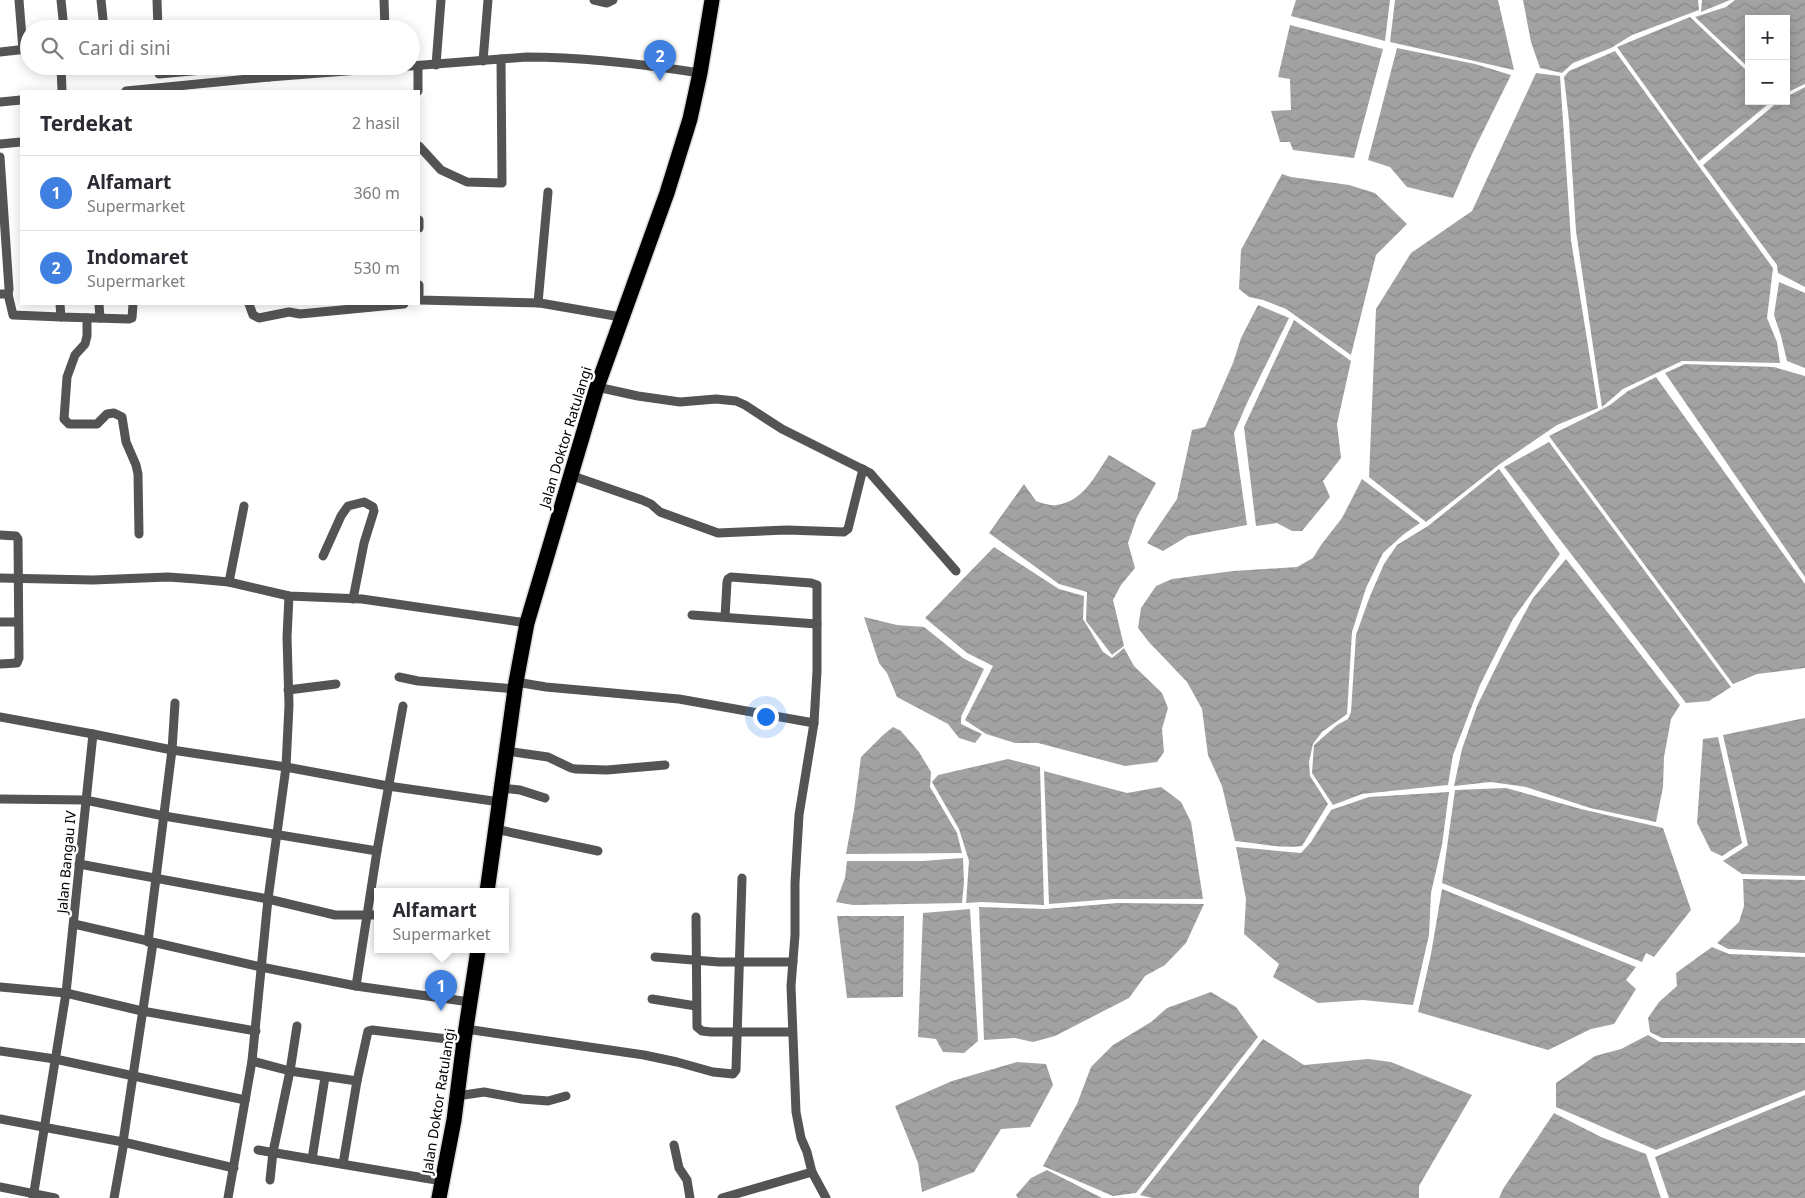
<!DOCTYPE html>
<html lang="id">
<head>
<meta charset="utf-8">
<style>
	body { margin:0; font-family:"Noto Sans",sans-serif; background:#f2f2f3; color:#2b2b33 }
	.controls { position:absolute; right:15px; top:15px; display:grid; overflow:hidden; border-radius:0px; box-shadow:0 2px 12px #0003 }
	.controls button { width:45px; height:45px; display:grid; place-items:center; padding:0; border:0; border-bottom:1px solid #e1e1e2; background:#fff; color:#2b2b33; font:25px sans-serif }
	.you { position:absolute; left:765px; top:716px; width:18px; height:18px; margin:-12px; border:4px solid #fff; border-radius:50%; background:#1a73e8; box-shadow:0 0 0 8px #1a73e833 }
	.badge { display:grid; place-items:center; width:32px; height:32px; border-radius:50%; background:#000; color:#fff; font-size:16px; font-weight:700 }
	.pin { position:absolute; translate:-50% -41px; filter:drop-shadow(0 1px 2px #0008) }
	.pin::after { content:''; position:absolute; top:26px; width:18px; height:15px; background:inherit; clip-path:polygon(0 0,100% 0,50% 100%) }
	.popup { position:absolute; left:374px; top:888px; width:135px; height:65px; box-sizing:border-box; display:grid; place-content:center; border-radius:0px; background:#fff; filter:drop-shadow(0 1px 4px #0005); font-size:16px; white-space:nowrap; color:#7c7c81 }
	.popup b { font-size:19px; color:#2b2b33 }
	.popup::after { content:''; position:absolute; left:50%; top:100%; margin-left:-10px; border:10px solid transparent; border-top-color:#fff }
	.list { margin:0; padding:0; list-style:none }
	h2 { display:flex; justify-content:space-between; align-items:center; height:65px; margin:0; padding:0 20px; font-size:21px }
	h2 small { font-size:16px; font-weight:400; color:#7c7c81 }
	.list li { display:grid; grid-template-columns:32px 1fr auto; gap:15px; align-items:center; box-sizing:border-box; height:75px; padding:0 20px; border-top:1px solid #e1e1e2 }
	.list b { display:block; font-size:19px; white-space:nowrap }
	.list p { margin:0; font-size:16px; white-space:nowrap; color:#7c7c81 }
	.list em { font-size:16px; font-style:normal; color:#7c7c81 }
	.icon { flex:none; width:28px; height:28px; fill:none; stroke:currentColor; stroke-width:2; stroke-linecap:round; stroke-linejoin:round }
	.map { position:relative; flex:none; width:1805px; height:1198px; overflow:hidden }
	.search { position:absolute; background:#fff; box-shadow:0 2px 12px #0003; left:20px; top:20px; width:400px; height:55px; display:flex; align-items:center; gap:12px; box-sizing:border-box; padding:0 18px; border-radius:28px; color:#7c7c81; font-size:19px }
	.panel { position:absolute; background:#fff; box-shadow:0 2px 12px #0003; left:20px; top:90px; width:400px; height:215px; border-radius:0px }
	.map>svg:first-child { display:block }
	.water { fill:url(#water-waves) }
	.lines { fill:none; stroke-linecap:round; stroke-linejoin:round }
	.highway-casing { stroke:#dbdbdb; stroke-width:18 }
	.street { stroke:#545454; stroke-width:9 }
	.highway { stroke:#000; stroke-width:15 }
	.labels { text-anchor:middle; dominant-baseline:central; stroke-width:5; stroke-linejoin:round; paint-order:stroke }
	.street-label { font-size:14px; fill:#000; stroke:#fff }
</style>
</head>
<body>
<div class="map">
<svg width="1805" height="1198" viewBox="0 0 1805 1198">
	<defs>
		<pattern id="water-waves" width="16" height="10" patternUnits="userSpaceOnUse" patternTransform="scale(1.25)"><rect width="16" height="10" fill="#a2a2a2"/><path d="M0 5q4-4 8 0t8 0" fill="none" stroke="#8a8a8a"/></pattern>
	</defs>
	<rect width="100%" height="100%" fill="#fff"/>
	<g class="water">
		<polygon points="1296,0 1390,0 1385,41 1291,16"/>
		<polygon points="1395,0 1498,0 1514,70 1390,42"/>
		<polygon points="1523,0 1698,0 1699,10 1632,35 1611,48 1573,63 1562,73 1540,68 1531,42"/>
		<polygon points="1702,0 1730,0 1701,12"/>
		<polygon points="1735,0 1805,0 1805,84 1786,93 1786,19 1749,19 1749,68 1695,17 1726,7"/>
		<polygon points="1690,17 1749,73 1749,101 1772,101 1699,161 1617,47"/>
		<polygon points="1290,25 1383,49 1354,158 1293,150 1290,142 1280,142 1271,111 1291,110 1290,79 1278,77"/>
		<polygon points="1397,48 1475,64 1511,75 1472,154 1453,198 1407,187 1390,167 1368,160"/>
		<polygon points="1615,51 1773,268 1767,318 1777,342 1780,363 1682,361 1623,389 1602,407 1576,231 1569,121 1564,77 1569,71"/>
		<polygon points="1536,73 1560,76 1571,240 1598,408 1557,425 1500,464 1426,522 1369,477 1376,309 1411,253 1472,211"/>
		<polygon points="1805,87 1805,287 1778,273 1777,265 1703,165 1779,101 1786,101 1786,97"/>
		<polygon points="1282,174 1291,177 1349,185 1375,193 1407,224 1376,255 1351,355 1286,309 1263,300 1249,297 1239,289 1241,250"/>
		<polygon points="1779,282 1805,293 1805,368 1787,361 1781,336 1774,315"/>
		<polygon points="1258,305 1289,318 1247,403 1234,433 1247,525 1188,536 1163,551 1147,543 1177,499 1192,430 1205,427 1233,363 1241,338"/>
		<polygon points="1294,320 1351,361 1337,424 1341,458 1323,481 1330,497 1302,531 1292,531 1277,523 1256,526 1244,427"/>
		<polygon points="1685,364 1774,367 1805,376 1805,577 1665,373"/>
		<polygon points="1656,377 1805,584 1805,668 1757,674 1733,684 1549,436 1593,414 1610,405 1628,391"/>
		<polygon points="1549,442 1731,687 1709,701 1686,703 1504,467"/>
		<path d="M1109 455 1156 483 1137 517 1128 543 1135 568 1121 585 1113 600 1124 646 1112 655 1086 621 1087 592 1059 584 989 533 1024 484 1036 501C1042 503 1050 506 1056 505 1083 502 1095 476 1109 455Z"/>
		<polygon points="1499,469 1560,554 1513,619 1480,685 1453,755 1448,785 1362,794 1333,805 1312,773 1314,745 1337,725 1348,719 1351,712 1356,635 1370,596 1384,564 1397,545 1428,526"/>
		<path d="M1362 479 1420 523 1404 534 1383 553 1366 588 1352 632 1347 714 1322 732 1313 744 1309 762 1310 776 1328 804 1302 846C1279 849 1258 843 1235 841L1222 786 1208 755 1202 709 1187 682 1148 641 1138 628 1141 608 1156 586 1172 579 1233 571 1297 567 1313 558 1321 545 1342 518Z"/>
		<polygon points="994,547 1059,589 1084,596 1083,619 1103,652 1112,658 1124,648 1134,666 1162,693 1168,708 1162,729 1164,752 1157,762 1125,766 1038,743 1015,743 986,734 965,720 993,666 967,653 925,618"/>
		<polygon points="1566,559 1680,705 1671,719 1664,757 1663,787 1656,822 1590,808 1526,787 1491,782 1454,786 1462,749 1477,706 1502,655 1533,598"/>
		<polygon points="864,617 897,625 924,627 963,658 984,669 961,717 961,724 982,734 975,743 959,738 948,724 897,697 887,673 879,663"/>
		<polygon points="1805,718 1805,876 1742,874 1723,861 1748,845 1723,735"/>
		<polygon points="893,727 901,731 919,752 931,772 930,787 957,833 962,853 846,854 854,810 861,757 883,735"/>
		<polygon points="1718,737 1742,843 1722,856 1711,851 1697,823 1703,739"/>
		<polygon points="1008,759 1040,767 1044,905 982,902 966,903 969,861 959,829 932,782 938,775"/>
		<polygon points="1044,771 1127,793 1161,787 1181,802 1191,822 1203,899 1113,899 1049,904"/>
		<polygon points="1506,788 1581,809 1663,828 1691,910 1654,957 1646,953 1642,962 1442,883 1455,790"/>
		<polygon points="1449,792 1442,845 1431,893 1429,935 1413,1005 1363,1000 1318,1003 1273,977 1279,964 1244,934 1246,899 1236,847 1301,853 1311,842 1331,810 1369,797"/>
		<polygon points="963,858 964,882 962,903 853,905 836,902 845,878 847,861 922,861"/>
		<polygon points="1743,879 1805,880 1805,953 1728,949 1717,943 1739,922 1744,906"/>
		<polygon points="1442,889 1636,967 1626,980 1636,989 1614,1024 1591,1029 1548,1050 1418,1012 1431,954"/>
		<polygon points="1118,903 1204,904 1186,943 1165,965 1145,976 1129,998 1055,1036 1033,1042 1015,1038 984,1040 979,907 1045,909"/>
		<polygon points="970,909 978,1041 964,1053 943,1052 936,1039 918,1037 923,913"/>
		<polygon points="837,916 904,916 903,997 847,998"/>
		<polygon points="1712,947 1729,954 1805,957 1805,1038 1662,1038 1650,1032 1648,1018 1659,1002 1677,986 1676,973"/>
		<polygon points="1211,992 1236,1007 1258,1037 1136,1193 1113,1196 1043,1166 1077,1104 1091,1067 1113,1045 1151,1022 1167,1008"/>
		<polygon points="1648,1035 1660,1042 1805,1043 1805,1090 1656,1150 1556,1107 1556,1083 1595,1056 1621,1049"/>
		<polygon points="1263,1039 1304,1065 1368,1059 1391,1062 1472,1095 1419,1186 1419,1198 1152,1198 1140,1195"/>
		<polygon points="1017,1062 1046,1064 1053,1085 1030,1127 1001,1129 974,1172 922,1192 918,1163 895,1106 952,1081"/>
		<polygon points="1805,1095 1805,1198 1669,1198 1655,1157"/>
		<polygon points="1554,1113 1601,1137 1646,1154 1661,1198 1499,1198 1503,1189"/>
		<polygon points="1047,1170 1102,1198 1018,1198 1016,1195 1031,1178"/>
	</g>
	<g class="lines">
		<defs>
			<g id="highway">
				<polyline points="487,892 516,682 527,623 597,387 667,193 690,119 700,73 712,0"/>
				<polyline points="439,1198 454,1120 464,1041 478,950"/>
			</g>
		</defs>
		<use href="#highway" class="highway-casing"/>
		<g class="street">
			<polyline points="19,0 23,50"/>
			<polyline points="61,0 64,29"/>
			<polyline points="101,0 104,29"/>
			<polyline points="157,0 158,29"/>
			<polyline points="384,0 385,29"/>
			<polyline points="594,0 607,3 613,0"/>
			<polyline points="0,52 27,49"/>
			<polyline points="483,61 488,0"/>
			<polyline points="436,65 441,0"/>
			<polyline points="61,66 62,91"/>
			<polyline points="159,66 159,74 246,66"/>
			<polyline points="269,77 269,66"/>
			<path d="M126 91 269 77 527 57C585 57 642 64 700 73"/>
			<polyline points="418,91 418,66"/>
			<polyline points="0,102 21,100"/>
			<polyline points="0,144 21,142"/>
			<polyline points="419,146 441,170 467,182 502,183 501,59"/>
			<polyline points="0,157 9,289 8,294 0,294"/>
			<polyline points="419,220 419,228"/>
			<polyline points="419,285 419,300 540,303 621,317"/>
			<polyline points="8,294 13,315 61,317"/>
			<polyline points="538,303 548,192"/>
			<polyline points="60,304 61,317 129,319 132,318 133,304"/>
			<polyline points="99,304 100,318"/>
			<polyline points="249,304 253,315 259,318 289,312 300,314 404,304"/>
			<polyline points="87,318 87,336 85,344 75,355 67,377 64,419 69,424 97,424 107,414 114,413 122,417 126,442 136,465 138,474 139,534"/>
			<polyline points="597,387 638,396 680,402 716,399 736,401 745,405 782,429 870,473 956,571"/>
			<polyline points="570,475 642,500 651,504 660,512 718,533 787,530 844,532 848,529 863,469"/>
			<polyline points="0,535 16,536 18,539 19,658 17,663 0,664"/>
			<polyline points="323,556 341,516 348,506 364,502 373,507 374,511 364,543 353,599"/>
			<polyline points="0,578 93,580 168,577 196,579 229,582 289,596 362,599 527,623"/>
			<polyline points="229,582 244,506"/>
			<polyline points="692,615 817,624"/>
			<polyline points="725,617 727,582 728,579 731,577 811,583 817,585 817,671 814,723"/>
			<polyline points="0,622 18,622"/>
			<polyline points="399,677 418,681 515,689"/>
			<polyline points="516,682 546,687 679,699 814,723 799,815 795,883 795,935 791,986 796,1112 801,1138 807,1152 812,1172 722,1198"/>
			<polyline points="288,690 336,684"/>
			<polyline points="0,717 93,734 172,750 286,767 388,786 500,802"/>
			<polyline points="506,751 548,757 571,768 575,769 607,770 665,765"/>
			<polyline points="501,788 520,790 545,798"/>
			<polyline points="0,799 85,800 164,816 377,851"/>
			<polyline points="495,829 598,851"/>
			<polyline points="79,864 268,899 335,915 377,915"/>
			<polyline points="696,917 697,1027 702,1031 711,1032 792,1032"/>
			<polyline points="74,924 261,967 356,986 470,1002"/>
			<polyline points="148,942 172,750 175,703"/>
			<polyline points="655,957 719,962 793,962"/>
			<polyline points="356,986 377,851 403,706"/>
			<polyline points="0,987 66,993 142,1011 256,1031"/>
			<polyline points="652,999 696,1006"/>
			<polyline points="466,1029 644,1055 677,1062 713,1072 733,1074 736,1070 742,878"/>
			<polyline points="0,1051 55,1059 245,1100"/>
			<polyline points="252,1061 290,1071 357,1081"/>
			<polyline points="457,1096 484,1092 522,1099 548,1101 566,1096"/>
			<polyline points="0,1119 123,1142 234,1168"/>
			<polyline points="123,1142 153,943"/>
			<polyline points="674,1145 679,1168 687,1180 690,1198"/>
			<polyline points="258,1150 442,1181"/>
			<polyline points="312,1159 325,1077"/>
			<polyline points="343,1164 357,1081 368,1031 372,1030 464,1041"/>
			<polyline points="812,1172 826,1198"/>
			<polyline points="270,1180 273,1152 290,1071 297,1026"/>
			<polyline points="0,1187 55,1198"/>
			<polyline points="33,1198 66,993 93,734"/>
			<polyline points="114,1198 124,1142"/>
			<polyline points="228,1198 252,1061 268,899 286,767 289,705 287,637 289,596"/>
		</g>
		<use href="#highway" class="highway"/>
	</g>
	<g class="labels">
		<g class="street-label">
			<text transform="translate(565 437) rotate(-73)">Jalan Doktor Ratulangi</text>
			<text transform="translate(66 862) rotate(-85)">Jalan Bangau IV</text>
			<text transform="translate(438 1101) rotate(-81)">Jalan Doktor Ratulangi</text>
		</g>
	</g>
</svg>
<div class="controls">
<button>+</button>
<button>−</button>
</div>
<div class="you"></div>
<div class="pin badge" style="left:441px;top:1011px;background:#3f7fe0">1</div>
<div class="popup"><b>Alfamart</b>Supermarket</div>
<div class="pin badge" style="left:660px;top:81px;background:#3f7fe0">2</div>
<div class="search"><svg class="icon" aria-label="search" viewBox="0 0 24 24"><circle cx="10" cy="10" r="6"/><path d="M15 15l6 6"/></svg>Cari di sini</div>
<section class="panel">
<h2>Terdekat<small>2 hasil</small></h2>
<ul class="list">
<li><span class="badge" style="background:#3f7fe0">1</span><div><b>Alfamart</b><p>Supermarket</p></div><em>360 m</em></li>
<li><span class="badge" style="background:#3f7fe0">2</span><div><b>Indomaret</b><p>Supermarket</p></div><em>530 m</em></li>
</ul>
</section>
</div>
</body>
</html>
